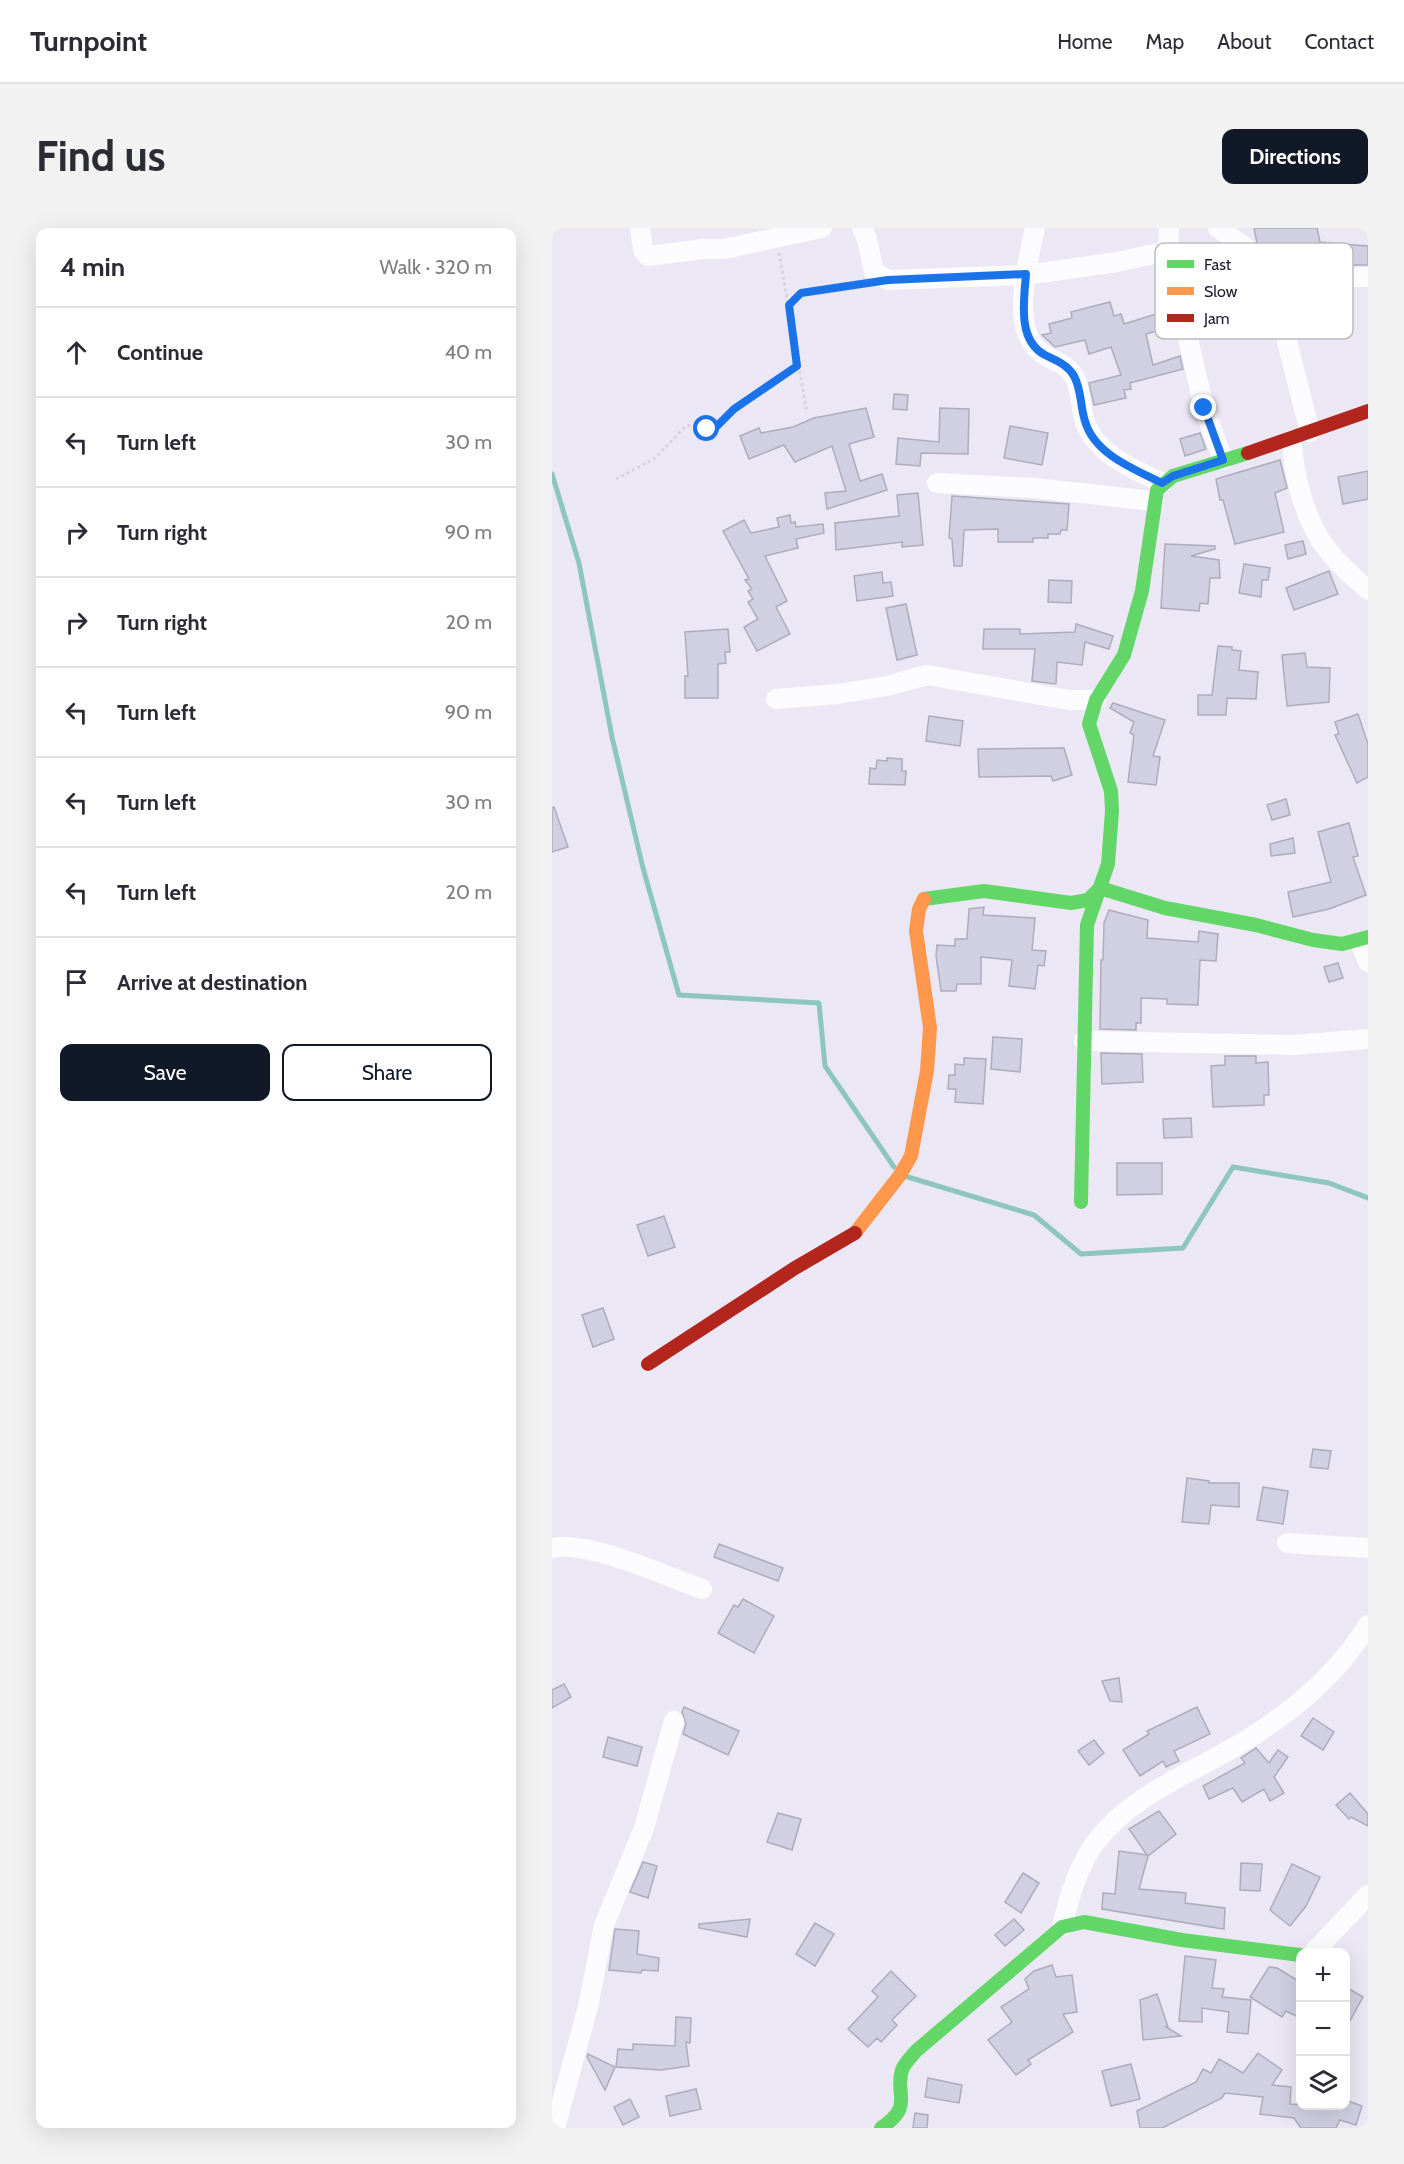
<!DOCTYPE html>
<html lang="en">
<head>
<meta charset="utf-8">
<style>
	body { margin:0; font-family:Cabin,sans-serif; background:#f2f2f3; color:#2b2b33 }
	.controls { position:absolute; right:18px; bottom:18px; display:grid; overflow:hidden; border-radius:12px; box-shadow:0 6px 24px #0002 }
	.controls button { width:54px; height:54px; display:grid; place-items:center; padding:0; border:0; border-bottom:2px solid #e1e1e2; background:#fff; color:#2b2b33; font:30px sans-serif }
	.stop { position:absolute; width:18px; height:18px; margin:-14px; border:4px solid #1a73e8; border-radius:50%; background:#fff }
	.stop.end { background:#1a73e8; border-color:#fff; box-shadow:0 2px 6px #0008 }
	.list { margin:0; padding:0; list-style:none }
	h2 { display:flex; justify-content:space-between; align-items:center; height:78px; margin:0; padding:0 24px; font-size:26px }
	h2 small { font-size:20px; font-weight:400; color:#7c7c81 }
	.list li { display:grid; grid-template-columns:39px 1fr auto; gap:18px; align-items:center; box-sizing:border-box; height:90px; padding:0 24px; border-top:2px solid #e1e1e2 }
	.list b { display:block; font-size:22px; white-space:nowrap }
	.list em { font-size:20px; font-style:normal; color:#7c7c81 }
	.actions { display:flex; gap:12px; padding:18px 24px }
	.actions a { flex:1; padding:14px 0; border:2px solid #111827; border-radius:12px; text-align:center; font-size:21px; color:#111827 }
	.actions .main { background:#111827; color:#fff }
	.icon { flex:none; width:33px; height:33px; fill:none; stroke:currentColor; stroke-width:2; stroke-linecap:round; stroke-linejoin:round }
	.map { position:relative; flex:none; width:816px; height:1900px; overflow:hidden; border-radius:12px }
	header { display:flex; align-items:center; gap:36px; box-sizing:border-box; height:84px; padding:0 30px; background:#fff; border-bottom:2px solid #e1e1e2 }
	header strong { font-size:28px }
	nav { display:flex; gap:33px; margin-inline-start:auto; font-size:21px }
	.intro { display:flex; align-items:center; justify-content:space-between; box-sizing:border-box; height:144px; padding:0 36px }
	h1 { margin:0; font-size:42px }
	.button { padding:15px 27px; border-radius:12px; background:#111827; color:#fff; font-size:21px; font-weight:700 }
	main { display:flex; gap:36px; padding:0 36px }
	aside { flex:1; background:#fff; border-radius:12px; box-shadow:0 6px 24px #0002 }
	.map>svg:first-child { display:block }
	.lines { fill:none; stroke-linecap:round; stroke-linejoin:round }
	.stream { stroke:#8cc6bf; stroke-width:5 }
	.building { fill:#d1d0e2; stroke:#adacbc; stroke-width:1.5 }
	.path { stroke:#d6d4d9; stroke-width:3; stroke-dasharray:3 3; stroke-linecap:butt }
	.street { stroke:#fcfbfd; stroke-width:20 }
	.fast { stroke:#63d668; stroke-width:14 }
	.slow { stroke:#ff974d; stroke-width:14 }
	.jam { stroke:#b3261e; stroke-width:14 }
	.route { stroke:#1a73e8; stroke-width:8 }
	.key { fill:#fff; stroke:#bcbac0; stroke-width:1.5 }
	.key-label { font-size:16px; fill:#21192e }
</style>
</head>
<body>
<header>
<strong>Turnpoint</strong>
<nav><a>Home</a><a>Map</a><a>About</a><a>Contact</a></nav>
</header>
<div class="intro"><h1>Find us</h1><a class="button">Directions</a></div>
<main>
<aside>
<h2>4 min<small>Walk · 320 m</small></h2>
<ul class="list">
<li><svg class="icon" aria-label="ahead" viewBox="0 0 24 24"><path d="M12 20V5M6 11l6-6 6 6"/></svg><div><b>Continue</b></div><em>40 m</em></li>
<li><svg class="icon" aria-label="left" viewBox="0 0 24 24"><path d="M17 20v-9H6M10 6l-5 5 5 5"/></svg><div><b>Turn left</b></div><em>30 m</em></li>
<li><svg class="icon" aria-label="right" viewBox="0 0 24 24"><path d="M7 20v-9h11M14 6l5 5-5 5"/></svg><div><b>Turn right</b></div><em>90 m</em></li>
<li><svg class="icon" aria-label="right" viewBox="0 0 24 24"><path d="M7 20v-9h11M14 6l5 5-5 5"/></svg><div><b>Turn right</b></div><em>20 m</em></li>
<li><svg class="icon" aria-label="left" viewBox="0 0 24 24"><path d="M17 20v-9H6M10 6l-5 5 5 5"/></svg><div><b>Turn left</b></div><em>90 m</em></li>
<li><svg class="icon" aria-label="left" viewBox="0 0 24 24"><path d="M17 20v-9H6M10 6l-5 5 5 5"/></svg><div><b>Turn left</b></div><em>30 m</em></li>
<li><svg class="icon" aria-label="left" viewBox="0 0 24 24"><path d="M17 20v-9H6M10 6l-5 5 5 5"/></svg><div><b>Turn left</b></div><em>20 m</em></li>
<li><svg class="icon" aria-label="arrive" viewBox="0 0 24 24"><path d="M6 21V4h12l-3 4 3 4H6"/></svg><div><b>Arrive at destination</b></div></li>
</ul>
<div class="actions"><a class="main">Save</a><a>Share</a></div>
</aside>
<div class="map">
<svg width="816" height="1900" viewBox="0 0 816 1900">
	<rect width="100%" height="100%" fill="#ebe7f4"/>
	<g class="lines">
		<g class="stream">
			<polyline points="0,246 27,335 60,509 91,640 127,767 267,775 273,838 342,939"/>
			<polyline points="356,949 482,987 529,1026 631,1020 681,939 777,955 816,970"/>
		</g>
	</g>
	<g class="building">
		<polygon points="702,0 765,0 768,14 816,18 816,37 778,37 778,31 758,35 758,33 716,36 705,15"/>
		<polygon points="558,74 562,88 569,86 572,96 617,82 621,98 594,106 601,137 628,128 631,141 578,155 579,161 572,162 574,170 542,177 537,155 569,147 559,119 537,126 533,112 503,119 490,107 499,105 497,96 520,90 519,84"/>
		<polygon points="342,166 356,167 355,182 341,181"/>
		<polygon points="314,180 322,209 297,216 308,253 330,246 335,262 275,281 273,265 294,263 280,218 243,234 232,217 197,231 188,208 207,200 209,205 241,199 262,190"/>
		<polygon points="388,180 417,181 416,226 369,225 368,238 344,236 346,210 387,214"/>
		<polygon points="458,198 496,205 490,237 452,230"/>
		<polygon points="648,205 654,221 633,228 628,211"/>
		<polygon points="728,232 735,260 723,265 732,304 683,316 671,272 668,272 664,251"/>
		<polygon points="816,243 816,271 791,276 786,249"/>
		<polygon points="366,265 371,317 350,319 350,314 284,322 283,295 347,288 345,267"/>
		<polygon points="400,268 517,276 515,302 509,302 508,306 496,306 496,310 481,310 481,314 446,314 446,301 412,302 410,338 402,338 400,311 397,310"/>
		<polygon points="238,287 239,295 243,294 244,299 271,296 272,305 244,311 246,320 213,328 235,373 224,379 238,406 205,423 192,399 206,391 196,374 201,371 196,363 200,361 193,352 197,351 171,303 192,292 199,305 227,299 225,290"/>
		<polygon points="751,313 754,326 736,331 733,317"/>
		<polygon points="613,316 663,318 663,321 639,328 667,332 668,350 658,350 656,376 648,375 647,383 609,380"/>
		<polygon points="692,336 718,340 716,352 710,352 709,369 687,365"/>
		<polygon points="777,343 786,366 742,382 734,360"/>
		<polygon points="330,344 331,355 339,354 341,368 305,373 302,348"/>
		<polygon points="497,352 520,353 519,375 496,374"/>
		<polygon points="354,376 365,427 345,432 334,380"/>
		<polygon points="524,396 561,408 557,421 533,414 530,437 505,434 504,456 480,453 483,421 431,421 432,401 468,401 468,406 523,404"/>
		<polygon points="176,401 178,424 173,424 174,435 166,436 166,470 133,470 133,448 136,448 133,404"/>
		<polygon points="666,418 680,419 680,422 689,423 687,442 706,444 704,471 675,470 674,487 646,487 646,467 660,467"/>
		<polygon points="753,425 755,439 778,440 777,474 735,478 730,427"/>
		<polygon points="561,475 613,492 601,528 608,529 604,557 576,554 582,507 578,505 582,494 558,480"/>
		<polygon points="806,486 816,516 816,549 805,555 783,507 787,506 783,494"/>
		<polygon points="377,488 411,493 408,518 374,513"/>
		<polygon points="512,520 520,547 501,553 499,548 427,549 426,521"/>
		<polygon points="335,530 350,531 350,543 354,543 353,557 317,556 318,540 324,541 325,532 335,533"/>
		<polygon points="734,571 738,587 720,592 715,577"/>
		<polygon points="2,579 16,619 0,624 0,580"/>
		<polygon points="797,595 806,628 801,629 814,667 777,681 741,689 736,664 779,654 766,604"/>
		<polygon points="741,610 743,625 719,628 718,616"/>
		<polygon points="432,679 431,687 483,690 480,722 494,723 492,738 486,737 483,761 457,758 460,732 429,729 429,756 405,756 404,763 389,763 384,728 385,717 403,718 403,711 415,711 417,681"/>
		<polygon points="557,682 596,692 595,710 646,714 647,703 666,706 664,733 648,732 646,777 615,776 615,771 589,770 589,795 584,795 584,802 548,801 549,732 551,732 552,695"/>
		<polygon points="786,735 791,750 777,754 772,739"/>
		<polygon points="441,809 470,811 468,844 439,841"/>
		<polygon points="549,825 590,826 591,854 550,856"/>
		<polygon points="673,828 704,828 704,835 716,834 717,867 712,867 712,877 661,879 659,838 673,837"/>
		<polygon points="412,830 434,831 431,876 403,874 404,861 396,861 397,847 403,847 403,836 412,837"/>
		<polygon points="639,890 640,909 612,910 611,891"/>
		<polygon points="565,935 610,935 610,966 565,967"/>
		<polygon points="112,988 123,1019 96,1028 85,997"/>
		<polygon points="51,1080 62,1111 41,1119 30,1087"/>
		<polygon points="761,1221 779,1223 776,1241 758,1239"/>
		<polygon points="635,1250 657,1253 657,1255 687,1255 687,1279 659,1277 657,1296 630,1294"/>
		<polygon points="711,1259 736,1263 731,1296 705,1292"/>
		<polygon points="167,1316 231,1340 226,1353 162,1329"/>
		<polygon points="191,1371 222,1388 202,1425 166,1405 182,1377 186,1379"/>
		<polygon points="567,1450 570,1474 558,1473 550,1453"/>
		<polygon points="12,1456 19,1469 0,1480 0,1462"/>
		<polygon points="132,1479 187,1503 176,1527 131,1506 134,1496 130,1484"/>
		<polygon points="645,1479 658,1506 622,1523 627,1533 614,1539 611,1533 588,1548 571,1522 597,1506 595,1503"/>
		<polygon points="761,1490 782,1504 771,1522 749,1508"/>
		<polygon points="56,1509 90,1519 85,1538 51,1529"/>
		<polygon points="542,1512 552,1525 537,1537 526,1523"/>
		<polygon points="704,1520 717,1535 726,1522 736,1529 722,1549 732,1565 718,1573 712,1561 690,1574 681,1560 657,1571 651,1558 693,1535 689,1530"/>
		<polygon points="798,1565 816,1586 816,1598 799,1589 797,1591 784,1577"/>
		<polygon points="607,1583 624,1606 596,1628 587,1661 634,1665 633,1675 673,1680 672,1701 550,1681 551,1665 563,1666 567,1623 595,1627 577,1601"/>
		<polygon points="226,1585 249,1591 240,1622 215,1614"/>
		<polygon points="91,1634 105,1638 96,1670 78,1664"/>
		<polygon points="689,1635 710,1636 708,1663 688,1662"/>
		<polygon points="740,1636 768,1649 754,1678 738,1698 718,1682"/>
		<polygon points="471,1645 487,1655 469,1685 453,1674"/>
		<polygon points="198,1691 195,1709 147,1700 147,1696"/>
		<polygon points="462,1691 472,1702 453,1718 443,1707"/>
		<polygon points="263,1695 282,1706 263,1738 244,1726"/>
		<polygon points="63,1701 87,1703 85,1726 107,1730 106,1743 90,1742 89,1745 57,1742"/>
		<polygon points="633,1728 664,1732 660,1760 672,1761 670,1769 699,1772 696,1806 675,1804 677,1784 650,1780 650,1794 627,1793"/>
		<polygon points="500,1737 504,1749 520,1747 525,1784 511,1786 521,1804 476,1832 479,1836 464,1847 436,1812 460,1794 449,1779 477,1761 473,1751 482,1743"/>
		<polygon points="717,1739 725,1740 748,1754 748,1790 734,1783 730,1789 698,1769"/>
		<polygon points="339,1743 364,1768 340,1792 345,1797 329,1814 325,1810 316,1819 296,1801 326,1769 320,1763"/>
		<polygon points="794,1759 811,1769 794,1800"/>
		<polygon points="605,1766 616,1799 614,1799 629,1808 591,1812 588,1772"/>
		<polygon points="124,1789 139,1790 138,1815 134,1814 137,1838 109,1842 64,1839 66,1821 81,1822 81,1816 123,1818"/>
		<polygon points="706,1825 730,1842 720,1857 739,1859 738,1876 794,1878 794,1872 810,1878 804,1897 788,1892 784,1900 749,1900 742,1890 708,1886 711,1869 673,1865 670,1870 610,1900 588,1900 585,1883 644,1854 651,1841 659,1845 667,1831 691,1845"/>
		<polygon points="36,1826 63,1839 53,1862 35,1829"/>
		<polygon points="579,1836 588,1871 559,1878 550,1843"/>
		<polygon points="376,1850 410,1857 407,1875 373,1869"/>
		<polygon points="144,1861 149,1881 118,1888 114,1868"/>
		<polygon points="78,1871 87,1889 71,1897 62,1879"/>
		<polygon points="363,1885 376,1887 375,1900 361,1900"/>
	</g>
	<g class="lines">
		<g class="path">
			<polyline points="227,25 255,185"/>
			<polyline points="237,77 250,65 311,56"/>
			<polyline points="64,251 102,231 133,199 139,197 155,201 165,198 182,181 245,138"/>
		</g>
		<g class="street">
			<polyline points="88,0 91,22 96,28 151,21 172,21 270,0"/>
			<polyline points="310,0 315,11 322,44 336,52 474,47 565,34 616,23"/>
			<path d="M483 0C476 32 458 99 487 123 500 134 515 134 523 150 530 165 528 179 533 194 544 226 581 241 610 255"/>
			<polyline points="617,0 616,23 652,180 671,232"/>
			<polyline points="666,0 694,20 728,86 758,204"/>
			<polyline points="708,48 816,49"/>
			<path d="M740 212C741 244 751 284 768 311 780 331 799 346 816 362"/>
			<polyline points="385,255 482,260 602,273"/>
			<polyline points="224,471 286,466 335,458 375,447 517,472 544,472"/>
			<polyline points="808,714 816,734"/>
			<polyline points="532,813 741,817 816,811"/>
			<polyline points="735,1315 816,1320"/>
			<path d="M0 1320C37 1312 113 1348 150 1361"/>
			<path d="M510 1699C517 1670 525 1640 543 1615 575 1572 629 1549 674 1524 729 1493 783 1451 816 1397"/>
			<polyline points="762,1724 816,1667"/>
			<polyline points="3,1900 36,1779 52,1697 92,1600 122,1493"/>
		</g>
		<g class="fast">
			<polyline points="372,671 432,663 519,675 536,672 548,660 613,680 704,697 761,712 790,716 816,709"/>
			<polyline points="529,974 535,697 556,636 560,583 559,563 537,496 544,472 572,427 590,363 605,262 621,248 696,225"/>
			<path d="M329 1900C363 1877 342 1868 350 1842 352 1836 360 1828 364 1823L510 1699 532 1694 630 1712 748 1727"/>
		</g>
		<polyline class="slow" points="303,1005 348,947 359,928 375,843 378,800 364,703 367,681 372,671"/>
		<g class="jam">
			<polyline points="696,225 816,183"/>
			<polyline points="96,1136 243,1040 303,1005"/>
		</g>
	</g>
	<g class="lines">
		<path class="route" d="M155 201 165 198 182 181 245 138 237 77 249 65 336 52 474 46C472 73 465 112 493 127 505 133 516 137 522 148 530 163 528 178 533 193 542 226 582 241 610 255L621 248 671 232 652 180"/>
	</g>
	<rect x="603" y="15" width="198" height="96" rx="9" class="key"/>
	<rect x="615" y="32" width="27" height="8" fill="#63d668"/>
	<rect x="615" y="59" width="27" height="8" fill="#ff974d"/>
	<rect x="615" y="86" width="27" height="8" fill="#b3261e"/>
	<g class="key-label">
		<text x="652" y="42">Fast</text>
		<text x="652" y="69">Slow</text>
		<text x="652" y="96">Jam</text>
	</g>
</svg>
<div class="controls">
<button>+</button>
<button>−</button>
<button><svg class="icon" aria-label="layers" viewBox="0 0 24 24"><path d="M12 4l9 5-9 5-9-5zM3 14l9 5 9-5"/></svg></button>
</div>
<div class="stop" style="left:155px;top:201px"></div>
<div class="stop end" style="left:652px;top:180px"></div>
</div>
</main>
</body>
</html>
